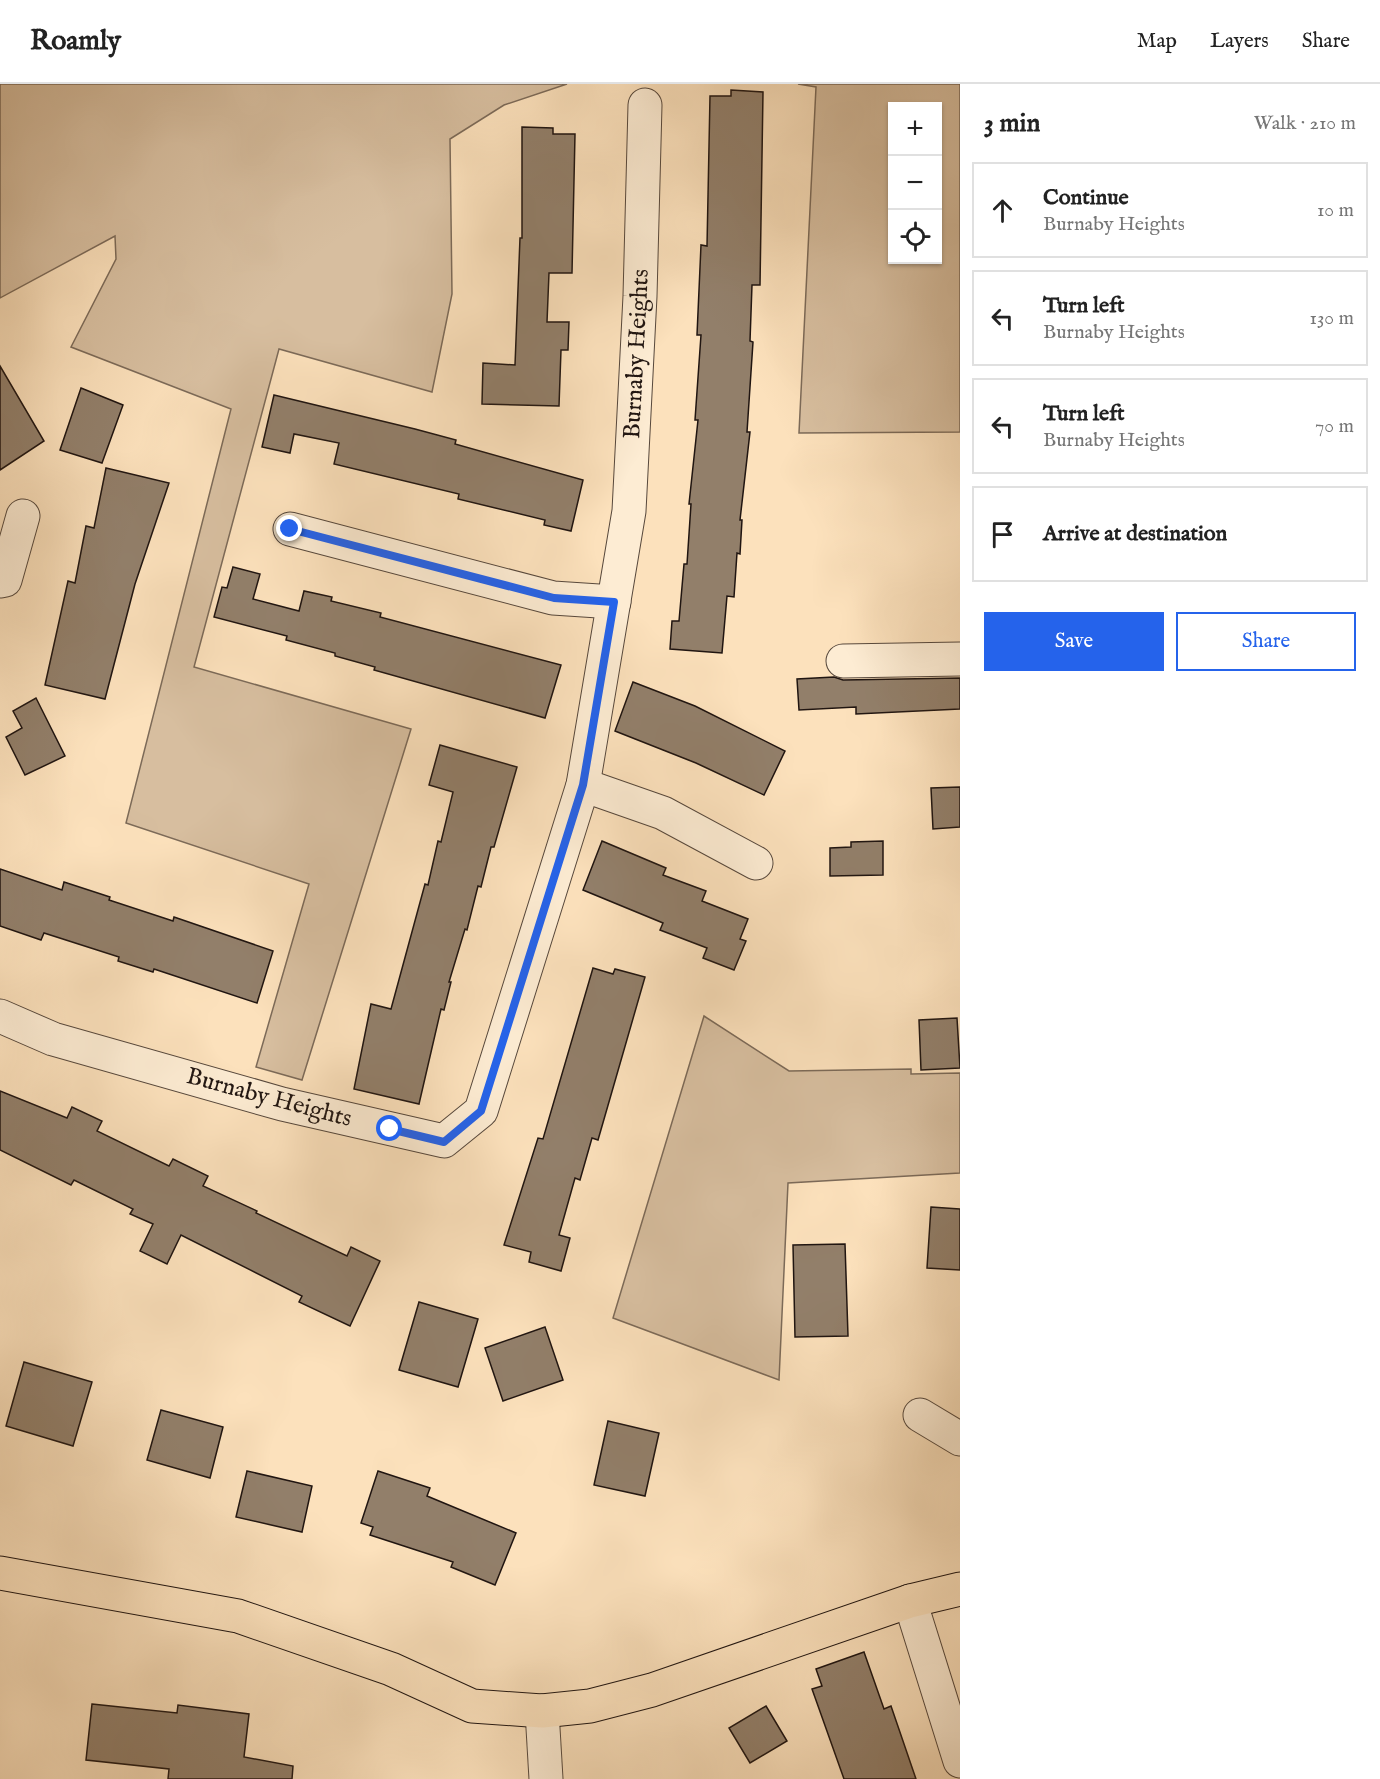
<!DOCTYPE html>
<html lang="en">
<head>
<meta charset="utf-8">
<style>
	body { margin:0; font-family:"IM FELL English",serif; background:#f2f2f2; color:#222 }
	.controls { position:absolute; right:18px; top:18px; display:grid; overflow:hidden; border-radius:0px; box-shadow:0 2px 4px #0004 }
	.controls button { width:54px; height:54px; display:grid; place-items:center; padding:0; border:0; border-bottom:2px solid #e0e0e0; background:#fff; color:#222; font:30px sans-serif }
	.stop { position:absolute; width:18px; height:18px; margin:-14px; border:4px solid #2563eb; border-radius:50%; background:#fff }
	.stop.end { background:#2563eb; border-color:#fff; box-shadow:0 2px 6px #0008 }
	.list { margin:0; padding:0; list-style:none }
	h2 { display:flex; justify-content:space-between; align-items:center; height:78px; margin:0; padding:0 24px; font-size:26px }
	h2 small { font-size:20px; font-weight:400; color:#767676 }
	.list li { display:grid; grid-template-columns:39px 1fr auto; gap:18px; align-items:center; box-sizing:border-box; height:96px; margin:0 12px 12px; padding:0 12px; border:2px solid #e0e0e0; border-radius:0px }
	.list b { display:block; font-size:22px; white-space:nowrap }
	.list p { margin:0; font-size:20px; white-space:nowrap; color:#767676 }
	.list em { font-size:20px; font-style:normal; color:#767676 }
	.actions { display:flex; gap:12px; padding:18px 24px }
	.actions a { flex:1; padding:14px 0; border:2px solid #2563eb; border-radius:0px; text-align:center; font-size:21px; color:#2563eb }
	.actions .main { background:#2563eb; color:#fff }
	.icon { flex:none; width:33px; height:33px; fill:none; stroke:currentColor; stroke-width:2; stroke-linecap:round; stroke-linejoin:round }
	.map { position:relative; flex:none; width:960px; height:1695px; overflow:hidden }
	header { display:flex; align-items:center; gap:36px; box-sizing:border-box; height:84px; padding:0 30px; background:#fff; border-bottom:2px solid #e0e0e0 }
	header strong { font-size:28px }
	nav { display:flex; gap:33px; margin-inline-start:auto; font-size:21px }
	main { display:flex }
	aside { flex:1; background:#fff }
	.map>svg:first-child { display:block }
	.green { fill:#d7be9f; stroke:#7c6a58; stroke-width:1.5; fill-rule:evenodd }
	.building { fill:#927f6a; stroke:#201511; stroke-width:1.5 }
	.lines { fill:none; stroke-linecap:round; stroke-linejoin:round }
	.minor-casing { stroke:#57483c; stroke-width:35 }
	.major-casing { stroke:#201511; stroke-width:35 }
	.minor { stroke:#fdecd3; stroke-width:33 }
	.major { stroke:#fce1bc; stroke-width:33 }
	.route { stroke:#2563eb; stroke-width:8 }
	.labels { text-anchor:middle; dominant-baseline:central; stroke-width:5; stroke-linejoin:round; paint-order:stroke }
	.street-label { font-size:24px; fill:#201511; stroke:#fdecd3 }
</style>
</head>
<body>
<header>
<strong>Roamly</strong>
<nav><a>Map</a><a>Layers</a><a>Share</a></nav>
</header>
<main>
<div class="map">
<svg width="960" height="1695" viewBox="0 0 960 1695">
	<rect width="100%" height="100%" fill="#fce1bc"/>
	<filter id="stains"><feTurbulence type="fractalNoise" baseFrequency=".00333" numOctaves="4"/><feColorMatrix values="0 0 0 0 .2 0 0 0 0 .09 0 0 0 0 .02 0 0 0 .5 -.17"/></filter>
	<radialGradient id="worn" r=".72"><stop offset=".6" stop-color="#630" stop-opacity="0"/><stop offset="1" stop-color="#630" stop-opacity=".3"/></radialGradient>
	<g class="green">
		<polygon points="0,0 567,0 504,21 450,55 452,210 432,308 279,265 194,583 411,645 302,996 256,983 309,800 126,739 231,325 71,263 116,175 115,152 0,214"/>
		<path d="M798 0H960V348L799 349 816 3ZM892 22H938V176H892Z"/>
		<polygon points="704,932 789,987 911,985 911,990 960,989 960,1089 788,1099 779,1296 613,1234"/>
	</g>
	<g class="building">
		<polygon points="731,6 763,8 760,201 752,201 750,257 753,258 747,348 750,348 740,436 742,436 740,470 737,469 734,513 727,512 722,569 670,565 672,537 679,537 684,480 687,480 691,420 689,420 698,336 695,336 701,251 697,251 701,161 707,162 710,12 731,12"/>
		<polygon points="522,43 553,44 553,50 575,50 572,189 549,189 547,238 569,238 568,266 561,266 559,322 482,320 483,279 515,281 520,154 522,154"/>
		<polygon points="0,282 44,357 0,386"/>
		<polygon points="81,304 123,321 102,379 60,366"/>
		<polygon points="274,311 415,345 456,356 455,360 583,396 571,447 544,441 545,436 458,415 459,410 334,380 339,359 294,350 290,369 262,363"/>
		<polygon points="106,384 169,399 135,500 105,615 45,601 68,497 75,499 86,442 94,444"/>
		<polygon points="233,483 260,490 253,515 299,527 304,507 332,513 331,517 381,529 380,533 561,581 545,634 374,586 375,583 335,572 335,569 286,556 287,552 214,533 222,503 227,504"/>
		<polygon points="834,593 843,596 960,594 960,625 856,630 856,623 799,626 797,595"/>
		<polygon points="633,598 695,622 785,667 764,711 696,679 615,647"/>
		<polygon points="36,614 65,672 25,691 6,653 22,644 13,627"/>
		<polygon points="440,661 517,683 494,763 491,763 481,803 478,802 467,846 465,845 449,898 451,898 444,926 441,925 419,1020 354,1005 371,920 391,925 425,800 428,801 438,757 441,758 453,708 429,701"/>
		<polygon points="960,703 960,743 933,745 931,704"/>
		<polygon points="602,757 666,784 663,791 706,807 702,817 748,835 740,855 746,857 734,886 703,874 707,864 660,846 663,839 583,806"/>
		<polygon points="883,757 883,791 830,792 830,764 851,763 851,758"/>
		<polygon points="0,785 62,806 64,798 110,813 109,816 173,837 174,833 273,867 257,919 154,885 153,888 118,877 119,873 44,849 41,856 0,842"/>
		<polygon points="593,884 613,890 615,885 645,893 598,1056 592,1054 580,1096 575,1094 559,1151 570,1154 561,1187 529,1178 531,1168 504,1161 538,1054 543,1055"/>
		<polygon points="957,934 960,984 921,986 919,936"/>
		<polygon points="0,1007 67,1034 72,1023 102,1037 97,1047 169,1082 173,1075 208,1092 203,1102 257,1127 256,1129 347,1172 351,1163 380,1177 350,1242 299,1218 302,1212 181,1151 167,1180 140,1167 153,1140 130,1130 133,1125 74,1096 71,1101 0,1066"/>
		<polygon points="931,1123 960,1125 960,1186 927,1184"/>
		<polygon points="845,1160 848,1252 795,1253 793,1161"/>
		<polygon points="419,1218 478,1235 458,1303 399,1286"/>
		<polygon points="545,1243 563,1296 503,1317 485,1264"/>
		<polygon points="24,1278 92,1298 73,1362 6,1342"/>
		<polygon points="161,1326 223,1343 210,1394 147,1376"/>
		<polygon points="608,1337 659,1349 645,1412 594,1401"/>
		<polygon points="247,1387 312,1402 302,1448 236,1433"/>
		<polygon points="378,1387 430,1404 427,1412 516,1449 495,1501 451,1483 453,1478 370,1451 373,1443 361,1439"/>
		<polygon points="864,1568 884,1625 891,1622 916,1695 844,1695 812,1605 822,1602 816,1585"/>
		<polygon points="92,1620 177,1629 178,1621 249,1630 244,1673 293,1682 292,1695 168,1695 169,1685 86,1676"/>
		<polygon points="766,1622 787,1657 750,1679 729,1644"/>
	</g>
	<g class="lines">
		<defs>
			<g id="minor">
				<polyline points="290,445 553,514 614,518"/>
				<polyline points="0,497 5,496 23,432"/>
				<polyline points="843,577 960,575"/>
				<polyline points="583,701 663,729 756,779"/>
				<polyline points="0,932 53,955 282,1020 444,1057 481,1027 583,701 629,427 640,212 645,21"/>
				<polyline points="920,1331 960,1355"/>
				<polyline points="910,1517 960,1677"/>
				<polyline points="542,1627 546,1695"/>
			</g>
			<polyline id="major" points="0,1489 238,1532 391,1585 472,1622 542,1627 590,1622 652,1606 910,1517 960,1505"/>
		</defs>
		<use href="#minor" class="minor-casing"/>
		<use href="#major" class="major-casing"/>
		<use href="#minor" class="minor"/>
		<use href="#major" class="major"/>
	</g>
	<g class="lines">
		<polyline class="route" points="290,445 554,514 614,518 583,701 481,1027 444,1058 390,1045"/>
	</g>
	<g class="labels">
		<g class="street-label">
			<text transform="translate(637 270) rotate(-87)">Burnaby Heights</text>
			<text transform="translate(269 1014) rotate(15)">Burnaby Heights</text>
		</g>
	</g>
	<rect width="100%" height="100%" filter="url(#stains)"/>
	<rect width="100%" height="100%" fill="url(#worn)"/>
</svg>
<div class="controls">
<button>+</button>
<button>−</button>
<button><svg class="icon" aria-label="locate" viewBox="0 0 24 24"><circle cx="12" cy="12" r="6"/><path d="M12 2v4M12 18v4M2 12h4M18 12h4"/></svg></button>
</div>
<div class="stop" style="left:390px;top:1045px"></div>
<div class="stop end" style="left:290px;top:445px"></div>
</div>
<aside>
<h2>3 min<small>Walk · 210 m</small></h2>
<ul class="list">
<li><svg class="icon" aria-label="ahead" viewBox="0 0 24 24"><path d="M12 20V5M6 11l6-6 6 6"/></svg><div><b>Continue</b><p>Burnaby Heights</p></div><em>10 m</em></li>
<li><svg class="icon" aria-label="left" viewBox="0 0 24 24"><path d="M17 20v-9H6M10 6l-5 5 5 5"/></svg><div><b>Turn left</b><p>Burnaby Heights</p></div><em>130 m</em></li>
<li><svg class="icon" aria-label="left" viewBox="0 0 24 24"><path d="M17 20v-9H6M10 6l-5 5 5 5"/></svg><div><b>Turn left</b><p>Burnaby Heights</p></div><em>70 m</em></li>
<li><svg class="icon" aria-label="arrive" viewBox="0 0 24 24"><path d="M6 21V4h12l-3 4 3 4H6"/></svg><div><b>Arrive at destination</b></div></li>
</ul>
<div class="actions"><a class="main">Save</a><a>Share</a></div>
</aside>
</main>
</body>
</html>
